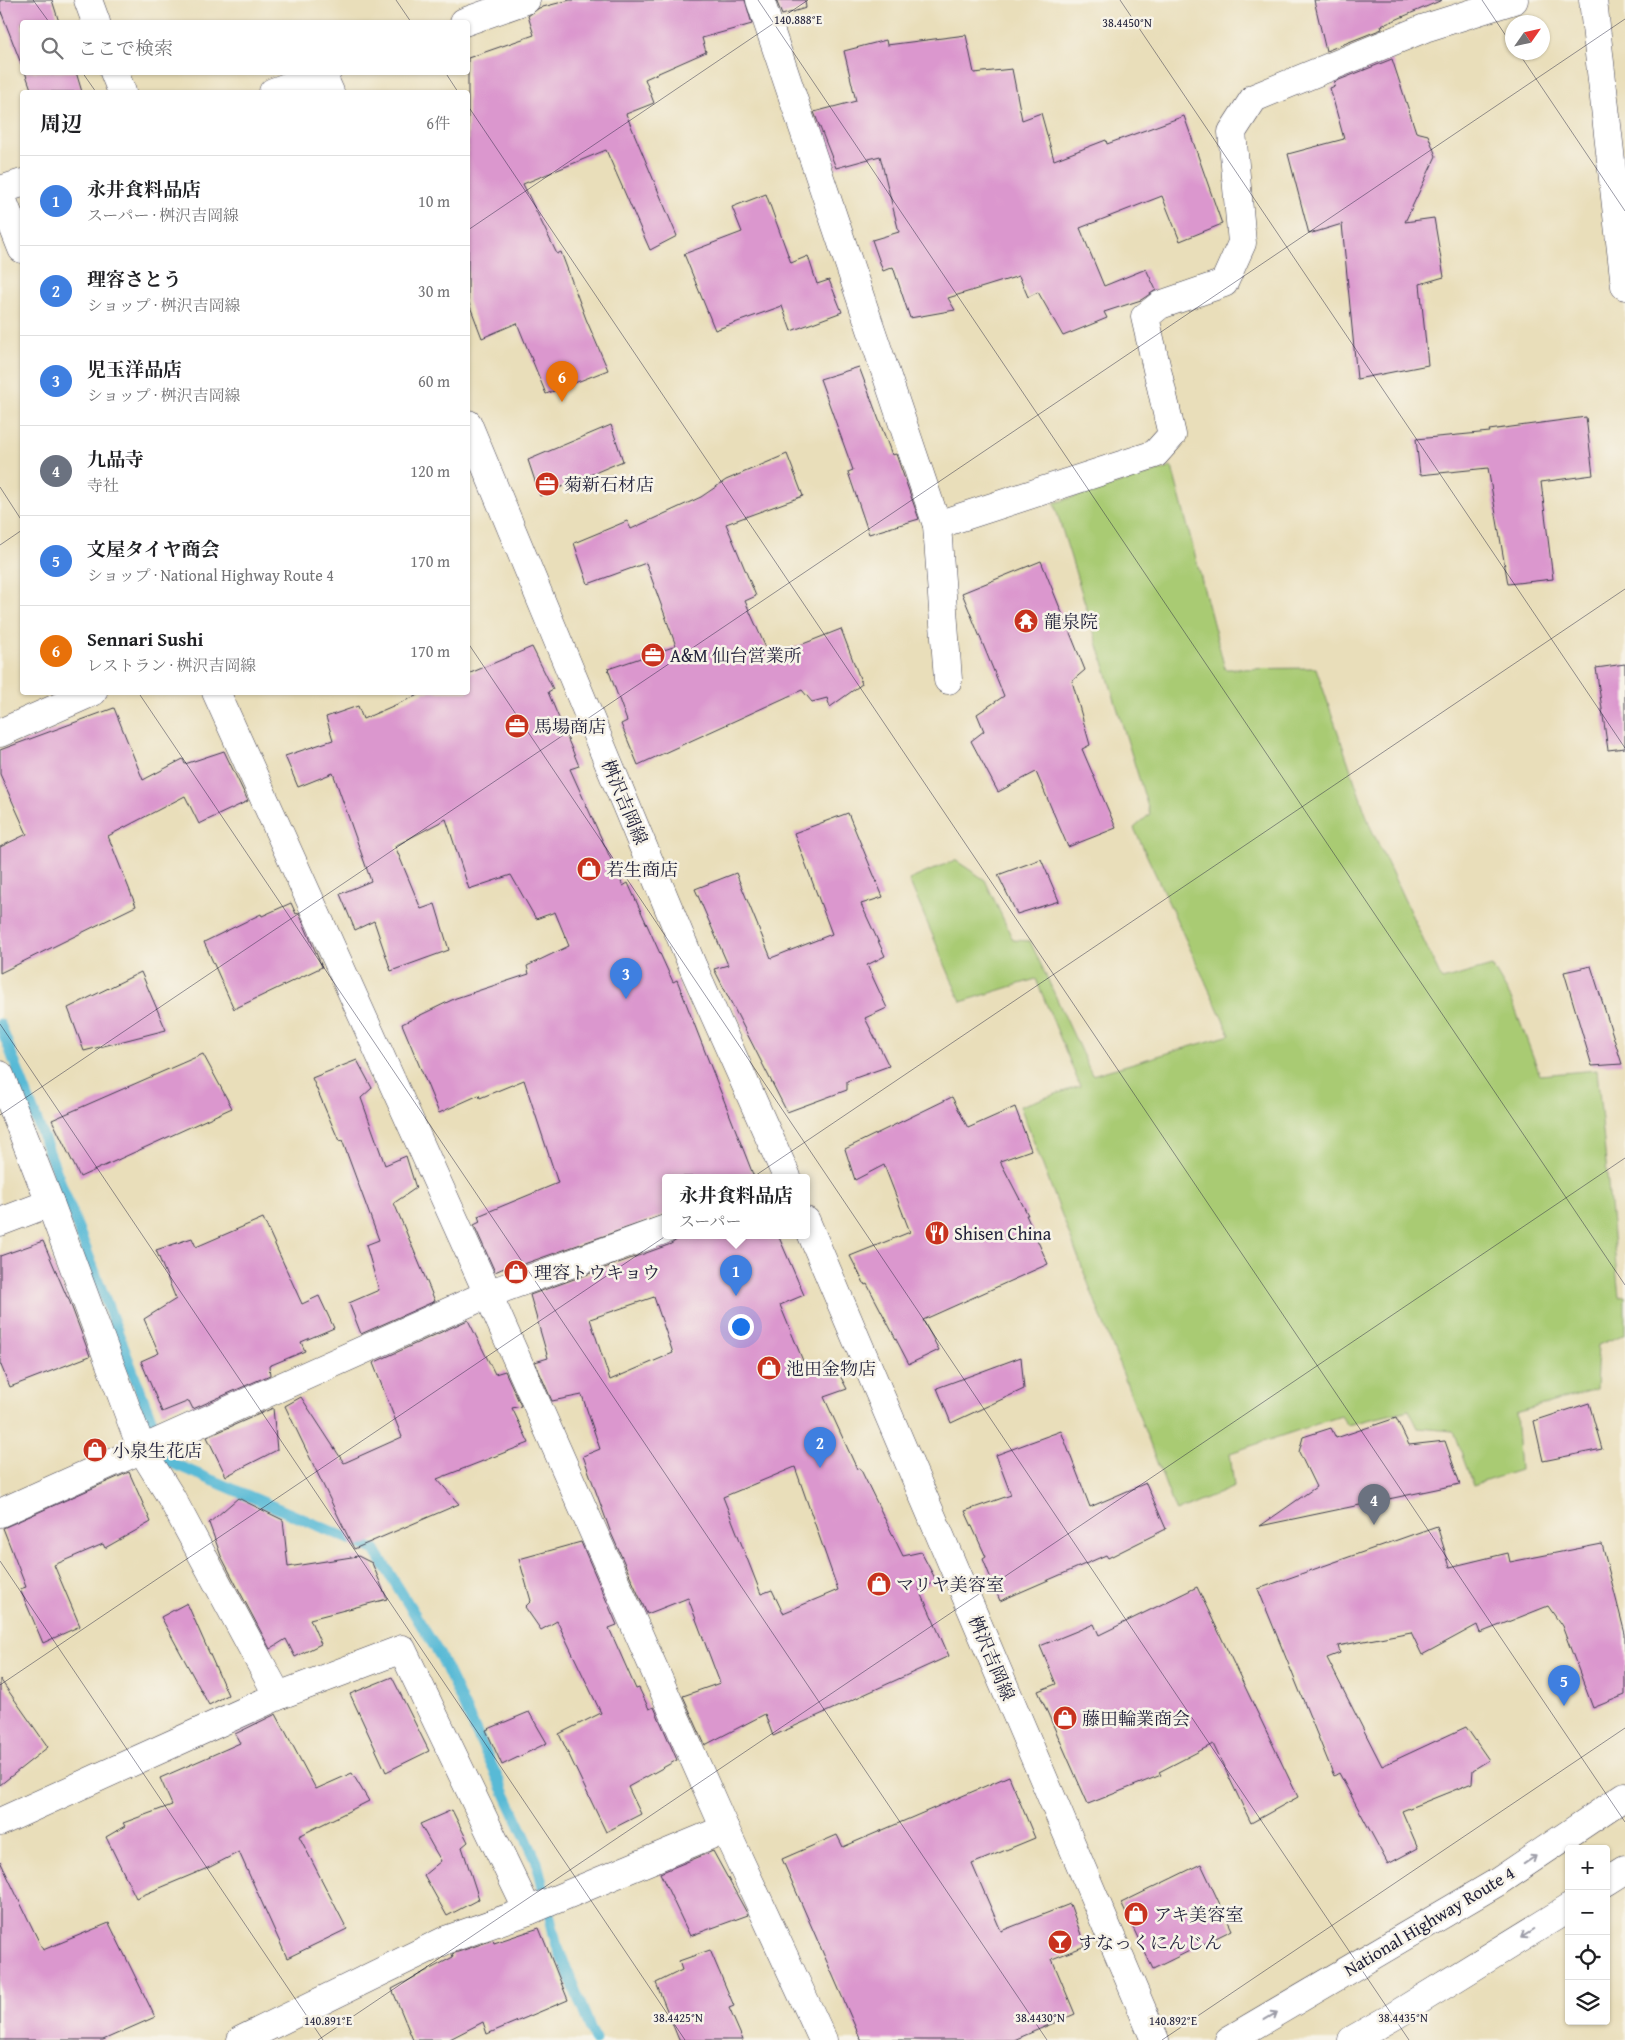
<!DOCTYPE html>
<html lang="ja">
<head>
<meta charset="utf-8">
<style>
	body { margin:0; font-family:"Gentium Book Plus","Noto Serif JP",serif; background:#f6f6f6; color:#202124 }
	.controls { position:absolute; right:15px; bottom:15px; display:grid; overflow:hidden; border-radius:5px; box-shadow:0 1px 4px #0004 }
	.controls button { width:45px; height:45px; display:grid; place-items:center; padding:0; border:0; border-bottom:1px solid #e0e0e0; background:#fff; color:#202124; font:25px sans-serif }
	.compass { position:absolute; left:1505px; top:15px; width:45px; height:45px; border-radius:50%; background:#fff; box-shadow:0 1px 4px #0004; rotate:56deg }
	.you { position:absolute; left:740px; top:1326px; width:18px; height:18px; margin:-12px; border:4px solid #fff; border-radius:50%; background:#1a73e8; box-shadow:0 0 0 8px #1a73e833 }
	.badge { display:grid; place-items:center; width:32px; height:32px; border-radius:50%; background:#b45309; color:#fff; font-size:16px; font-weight:700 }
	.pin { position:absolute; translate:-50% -41px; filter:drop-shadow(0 1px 2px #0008) }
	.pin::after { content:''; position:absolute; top:26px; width:18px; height:15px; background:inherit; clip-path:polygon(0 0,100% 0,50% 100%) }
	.popup { position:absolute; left:662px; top:1174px; width:148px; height:65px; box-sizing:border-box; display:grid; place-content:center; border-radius:5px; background:#fff; filter:drop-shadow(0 1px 4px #0005); font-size:16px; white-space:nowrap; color:#757577 }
	.popup b { font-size:19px; color:#202124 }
	.popup::after { content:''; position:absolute; left:50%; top:100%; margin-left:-10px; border:10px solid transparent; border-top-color:#fff }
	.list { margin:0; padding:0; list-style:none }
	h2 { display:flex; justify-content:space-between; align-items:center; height:65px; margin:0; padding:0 20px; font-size:21px }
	h2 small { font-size:16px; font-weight:400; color:#757577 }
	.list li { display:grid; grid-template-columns:32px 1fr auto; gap:15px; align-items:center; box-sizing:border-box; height:90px; padding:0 20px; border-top:1px solid #e0e0e0 }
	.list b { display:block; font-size:19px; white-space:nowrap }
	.list p { margin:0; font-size:16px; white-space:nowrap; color:#757577 }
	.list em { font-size:16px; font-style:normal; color:#757577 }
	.icon { flex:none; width:28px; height:28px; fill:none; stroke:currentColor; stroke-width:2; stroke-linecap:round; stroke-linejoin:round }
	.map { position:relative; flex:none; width:1625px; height:2040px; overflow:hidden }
	.search { position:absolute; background:#fff; box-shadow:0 1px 4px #0004; left:20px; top:20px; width:450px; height:55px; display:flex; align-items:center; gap:12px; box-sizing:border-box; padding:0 18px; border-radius:5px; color:#757577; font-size:19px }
	.panel { position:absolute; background:#fff; box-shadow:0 1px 4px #0004; left:20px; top:90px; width:450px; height:605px; border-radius:5px }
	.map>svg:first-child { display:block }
	.green { fill:#a9cb73; stroke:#667657 }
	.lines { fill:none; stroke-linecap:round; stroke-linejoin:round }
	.stream { stroke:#58bad6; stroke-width:11 }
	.building { fill:#db97ce; fill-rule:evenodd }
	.minor-casing { stroke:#403e4e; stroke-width:29 }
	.tertiary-casing { stroke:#403e4e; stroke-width:29 }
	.secondary-casing { stroke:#403e4e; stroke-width:29 }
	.trunk-casing { stroke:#403e4e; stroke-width:29 }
	.minor { stroke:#fff; stroke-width:28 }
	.tertiary { stroke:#fff; stroke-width:28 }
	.secondary { stroke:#fff; stroke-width:28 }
	.trunk { stroke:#fff; stroke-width:28 }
	.oneway { stroke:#9c9ca7 }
	.ticks { fill:none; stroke:#22223b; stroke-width:1; stroke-opacity:0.45 }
	.labels { text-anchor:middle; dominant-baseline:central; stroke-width:5; stroke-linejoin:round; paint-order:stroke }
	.poi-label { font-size:18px; fill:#22223b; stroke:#f7f3e8; text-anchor:start }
	.street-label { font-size:18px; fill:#22223b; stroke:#f7f3e8 }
	.ticks-label { font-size:12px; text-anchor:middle; fill:#22223b; stroke:#f7f3e8; stroke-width:5; stroke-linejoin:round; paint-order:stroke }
</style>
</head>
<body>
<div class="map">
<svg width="1625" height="2040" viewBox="0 0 1625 2040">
	<rect width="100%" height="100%" fill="#f7f3e8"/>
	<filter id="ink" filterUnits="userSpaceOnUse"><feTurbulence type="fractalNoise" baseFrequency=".02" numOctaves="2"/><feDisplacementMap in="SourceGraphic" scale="10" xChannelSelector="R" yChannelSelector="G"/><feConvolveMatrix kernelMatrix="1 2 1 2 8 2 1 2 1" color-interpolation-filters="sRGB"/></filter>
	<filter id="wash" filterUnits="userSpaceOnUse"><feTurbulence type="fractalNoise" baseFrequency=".0096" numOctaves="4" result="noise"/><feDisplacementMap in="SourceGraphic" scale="20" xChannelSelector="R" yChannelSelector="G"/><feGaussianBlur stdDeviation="1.12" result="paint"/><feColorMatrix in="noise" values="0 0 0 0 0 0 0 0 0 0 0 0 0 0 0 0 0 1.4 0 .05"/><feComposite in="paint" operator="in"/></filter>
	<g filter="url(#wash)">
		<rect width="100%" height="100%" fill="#e9deba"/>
		<polygon class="green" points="1172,467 1225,669 1316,668 1370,826 1442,980 1492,966 1511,998 1540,1075 1597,1070 1619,1297 1625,1296 1625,1334 1598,1345 1596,1389 1516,1413 1520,1470 1473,1485 1453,1431 1418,1428 1409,1410 1347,1425 1341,1416 1230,1453 1234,1487 1176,1512 1020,1106 1080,1086 1036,979 961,1002 909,880 955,860 985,880 1013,940 1030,941 1092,1075 1230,1035 1134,828 1150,814 1054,503"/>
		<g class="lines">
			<polyline class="stream" points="0,1024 167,1461 375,1550 441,1657 537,1862 556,1943 595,2040"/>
		</g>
		<g id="blocks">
			<g class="building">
				<polygon points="0,0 52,0 59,22 22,22 22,66 0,9"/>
				<polygon points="570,0 745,0 752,24 702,38 706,52 645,79 654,103 626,114 677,236 650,250 606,150 523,184 557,254 561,252 586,319 608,370 546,394 517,323 482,338 468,301 468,58 534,35 528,16 539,8"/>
				<polygon points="776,0 805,0 806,8 782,15"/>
				<polygon points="1314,0 1442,0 1381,26 1382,29 1326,51"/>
				<polygon points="966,35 974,73 1012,69 1022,120 1041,113 1054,160 1106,140 1107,144 1184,116 1222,224 1180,241 1162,196 1080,228 1104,286 1146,269 1156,290 1141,300 1104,312 1107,318 1063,336 1038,292 1028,297 1019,276 948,298 955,310 910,318 893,267 883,271 872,240 899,232 880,156 836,168 814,112 856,101 844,51 886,40 887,45"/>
				<polygon points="1392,59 1416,132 1428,135 1436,156 1405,222 1434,218 1444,277 1420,284 1428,365 1357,379 1342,224 1309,234 1288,154 1344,139 1330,88 1335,86 1334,82"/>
				<polygon points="25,72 76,72 82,92 32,92"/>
				<polygon points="766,194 791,263 808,256 817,284 829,280 842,312 791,331 782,306 715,330 684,254 742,232 732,207"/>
				<polygon points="859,367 892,455 896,454 919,519 869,534 848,472 853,470 820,379"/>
				<polygon points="1586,417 1593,475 1541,482 1553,579 1508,584 1488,468 1420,475 1416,439 1490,432 1489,430"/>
				<polygon points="611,425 623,461 540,496 528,460"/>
				<polygon points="787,454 803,496 726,524 756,596 745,601 770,657 841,629 862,684 830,707 827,698 812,702 802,690 638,765 621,724 627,721 608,669 676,646 646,563 588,584 574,543 627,521 631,529 701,497 726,480"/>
				<polygon points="1041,561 1085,670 1072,681 1090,745 1082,749 1116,828 1068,847 1036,772 998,792 971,741 984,731 977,714 1004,696 962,593"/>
				<polygon points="532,647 553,689 548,692 579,766 570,769 623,886 628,883 673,982 677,980 754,1177 666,1177 666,1214 521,1265 520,1261 495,1272 474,1225 480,1222 478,1216 558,1183 524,1080 480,1098 479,1095 439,1113 402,1024 456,998 529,974 527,966 569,946 555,912 536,919 511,875 469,889 446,819 395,846 421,909 435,904 449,950 391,971 374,921 355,930 340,894 371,881 333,773 298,787 285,756 333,740 326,717 358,706 363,719 425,692 468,692 468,674"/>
				<polygon points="1625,664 1625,748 1608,750 1596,668"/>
				<polygon points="114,708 143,780 183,759 185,764 224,751 248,801 199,824 185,796 108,836 136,906 0,973 0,847 27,834 0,774 0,750"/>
				<polygon points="848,813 883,897 861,904 885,956 867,965 887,1008 865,1018 889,1066 847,1081 847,1090 787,1112 714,969 728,965 695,889 736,873 771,958 832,934 794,833"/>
				<polygon points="1041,859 1059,901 1017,914 998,875"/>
				<polygon points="291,903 296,914 299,913 322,967 234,1009 204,942 261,914 262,916"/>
				<polygon points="1591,966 1622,1064 1592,1066 1564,972"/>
				<polygon points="141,972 166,1030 84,1051 68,1008"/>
				<polygon points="203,1054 232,1108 80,1177 52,1120"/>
				<polygon points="357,1060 372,1088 361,1098 385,1165 406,1156 416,1188 394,1203 435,1301 361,1334 349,1303 379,1290 366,1245 379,1240 342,1140 339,1141 312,1078"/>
				<polygon points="952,1097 968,1128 1015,1107 1031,1150 1000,1161 1028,1215 1026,1215 1048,1264 923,1320 939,1350 909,1364 867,1284 865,1285 850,1256 910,1232 884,1165 855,1180 845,1149"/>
				<polygon points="263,1218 302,1304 319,1296 334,1328 301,1342 305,1351 269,1366 270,1375 193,1409 189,1401 162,1412 141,1361 159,1353 144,1319 176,1299 156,1250 192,1238 196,1247"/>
				<path d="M680 1235H778L804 1295 780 1305 808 1373 833 1362 847 1389 824 1397 857 1469 860 1468 903 1556 921 1552 937 1582 919 1588 949 1656 773 1736 765 1714 705 1745 683 1696 720 1683 688 1598 647 1614 611 1533 583 1456 600 1449 582 1395 552 1401 535 1362 548 1358 530 1295 671 1244 678 1239ZM654 1297 673 1353 610 1380 590 1319ZM795 1467 838 1590 783 1613 772 1590 761 1594 723 1497Z"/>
				<polygon points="43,1241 67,1297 68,1297 90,1356 10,1387 0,1363 0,1256"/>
				<polygon points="468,1320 495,1374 505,1371 521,1406 512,1408 529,1443 437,1479 459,1504 354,1549 285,1406 301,1397 344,1463 402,1437 373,1363"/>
				<polygon points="1021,1357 1024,1389 951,1423 937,1388"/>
				<polygon points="1589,1403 1602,1449 1543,1461 1534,1421"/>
				<polygon points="273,1408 277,1450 226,1476 207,1437"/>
				<polygon points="1396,1418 1409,1445 1445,1441 1460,1484 1260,1526 1316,1487 1299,1452 1303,1437 1331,1428 1336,1438"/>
				<polygon points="1061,1431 1090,1507 1146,1483 1166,1529 1108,1558 1106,1555 1000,1601 983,1559 986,1557 965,1511 1011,1495 996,1455"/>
				<polygon points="129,1472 151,1522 105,1548 103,1544 54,1565 80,1626 43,1643 20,1589 26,1587 3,1528"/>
				<polygon points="238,1498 283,1520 288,1567 358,1556 372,1563 387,1599 310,1619 321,1644 295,1657 286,1639 270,1649 221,1556 209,1523"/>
				<polygon points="1437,1526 1450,1567 1508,1553 1510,1562 1602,1544 1625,1634 1625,1695 1593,1708 1562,1626 1548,1606 1480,1633 1477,1625 1422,1655 1411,1632 1338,1646 1340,1653 1327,1658 1382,1766 1466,1727 1489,1760 1473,1770 1472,1783 1402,1811 1418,1848 1388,1864 1339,1773 1334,1776 1258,1589"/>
				<polygon points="581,1542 617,1625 609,1628 636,1689 639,1688 649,1709 654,1707 677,1760 628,1787 641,1814 606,1832 559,1734 601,1713 557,1621 541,1630 525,1607 531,1601 519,1559"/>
				<polygon points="1197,1587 1298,1797 1251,1823 1213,1744 1159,1772 1161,1775 1088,1804 1038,1691 1056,1684 1040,1646 1094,1624 1099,1635"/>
				<polygon points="187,1603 228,1695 209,1705 161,1617"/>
				<polygon points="392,1677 429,1751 386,1772 350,1694"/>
				<polygon points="0,1679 48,1747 0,1785"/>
				<polygon points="529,1712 547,1743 502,1765 486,1730"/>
				<polygon points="276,1714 316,1789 352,1773 369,1801 299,1836 347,1929 287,1958 239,1852 210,1867 136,1898 106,1837 125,1826 123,1823 172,1805 160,1778 240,1743 235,1734"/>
				<polygon points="1009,1776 1035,1838 972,1864 1001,1931 1070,1904 1085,1946 1052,1959 1075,2014 1014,2040 861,2040 782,1859 837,1835 843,1847"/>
				<polygon points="452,1810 468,1842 462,1847 479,1899 447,1916 424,1875 441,1861 420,1824"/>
				<polygon points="713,1851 748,1915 690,1936 660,1873"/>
				<polygon points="0,1861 43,1950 109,1923 155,2017 103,2040 0,2040"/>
				<polygon points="1201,1864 1232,1930 1153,1969 1121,1903"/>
				<polygon points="539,1928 568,2000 487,2034 483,2022 448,2040 413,2040 392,1989 453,1957 452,1954 493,1940 494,1943"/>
				<polygon points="710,1950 734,2006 729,2008 743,2040 679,2040 656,1983 682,1970 679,1961"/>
			</g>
		</g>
	</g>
	<g filter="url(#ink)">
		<use href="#blocks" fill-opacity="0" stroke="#403e4e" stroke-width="1"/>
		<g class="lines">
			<defs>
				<g id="minor">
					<polyline points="88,0 96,22"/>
					<polyline points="760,0 937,525 948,680"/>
					<polyline points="114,72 122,92"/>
					<polyline points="273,92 322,74"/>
					<polyline points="0,190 22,183"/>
					<polyline points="0,193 22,249"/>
					<polyline points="937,525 1155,454 1172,435 1145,317 1160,305 1224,283 1242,243 1232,132 1254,98 1425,28 1514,0"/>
					<polyline points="216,692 488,1294 725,1829 823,2040"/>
					<polyline points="0,733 93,692"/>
					<polyline points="0,1075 50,1203 142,1450 171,1497 278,1696"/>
					<polyline points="0,1222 50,1203"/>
					<polyline points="0,1513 488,1294 666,1229"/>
					<polyline points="0,1822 278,1696 402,1649 528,1911"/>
					<polyline points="241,2040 446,1940 528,1911 725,1829"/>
				</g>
				<polyline id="tertiary" points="1593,0 1625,286"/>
				<g id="secondary">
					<polyline points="464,22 526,0"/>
					<polyline points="327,72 322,74 330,92"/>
					<polyline points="468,424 693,967 787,1177"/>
					<polyline points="806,1221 1155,2040"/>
				</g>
				<g id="trunk">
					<polyline points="1606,1882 1625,1870"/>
					<polyline points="1229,2040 1496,1883 1625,1796"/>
					<polyline points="1352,2040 1394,2016 1569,1908"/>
				</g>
			</defs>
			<use href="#minor" class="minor-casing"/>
			<use href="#tertiary" class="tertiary-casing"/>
			<use href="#secondary" class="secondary-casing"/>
			<use href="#trunk" class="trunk-casing"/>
			<use href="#minor" class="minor"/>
			<use href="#tertiary" class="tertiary"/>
			<use href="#secondary" class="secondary"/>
			<use href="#trunk" class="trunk"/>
		</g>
		<defs><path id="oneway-shaft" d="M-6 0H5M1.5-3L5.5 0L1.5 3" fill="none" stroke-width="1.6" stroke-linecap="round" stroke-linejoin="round" transform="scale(1.25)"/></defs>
		<g class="oneway">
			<use href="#oneway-shaft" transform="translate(1530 1860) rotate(-34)"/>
			<use href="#oneway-shaft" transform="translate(1527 1934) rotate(148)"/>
			<use href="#oneway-shaft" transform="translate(1271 2016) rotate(-31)"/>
		</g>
	</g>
	<path class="ticks" d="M33 0 49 22M396 0 411 22M758 0 1625 1285M1120 0 1625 748M1482 0 1512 45M1518 52 1625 211M82 72 96 92M445 72 458 92M468 106 1625 1822M468 230 808 0M0 487 22 521M0 545 22 530M468 643 1409 2040M138 692 1047 2040M0 1024 685 2040M0 1115 1625 19M0 1561 323 2040M0 1685 1625 589M318 2040 1625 1158M1162 2040 1625 1728"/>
	<defs>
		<symbol id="office-disc" viewBox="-11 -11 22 22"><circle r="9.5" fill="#c8321e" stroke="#f7f3e8"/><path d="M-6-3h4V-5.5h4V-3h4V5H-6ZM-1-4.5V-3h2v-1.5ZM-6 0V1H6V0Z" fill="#fff"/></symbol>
		<symbol id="temple-disc" viewBox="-11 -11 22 22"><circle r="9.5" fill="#c8321e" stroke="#f7f3e8"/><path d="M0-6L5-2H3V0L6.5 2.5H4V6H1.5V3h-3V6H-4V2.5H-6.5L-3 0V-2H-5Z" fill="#fff"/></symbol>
		<symbol id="shop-disc" viewBox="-11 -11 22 22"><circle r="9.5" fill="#c8321e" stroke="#f7f3e8"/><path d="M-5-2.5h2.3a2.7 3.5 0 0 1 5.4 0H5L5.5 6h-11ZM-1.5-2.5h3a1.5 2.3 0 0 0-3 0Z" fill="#fff"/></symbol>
		<symbol id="restaurant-disc" viewBox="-11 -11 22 22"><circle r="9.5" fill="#c8321e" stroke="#f7f3e8"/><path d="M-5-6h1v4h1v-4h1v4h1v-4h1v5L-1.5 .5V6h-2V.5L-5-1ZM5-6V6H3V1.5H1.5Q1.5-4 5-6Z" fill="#fff"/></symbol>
		<symbol id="bar-disc" viewBox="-11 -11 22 22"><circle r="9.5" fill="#c8321e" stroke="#f7f3e8"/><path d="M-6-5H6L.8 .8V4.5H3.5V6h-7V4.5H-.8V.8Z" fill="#fff"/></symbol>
	</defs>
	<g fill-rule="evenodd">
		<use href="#office-disc" x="533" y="470" width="28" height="28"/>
		<use href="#temple-disc" x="1012" y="607" width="28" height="28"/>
		<use href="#office-disc" x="639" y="641" width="28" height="28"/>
		<use href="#office-disc" x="503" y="712" width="28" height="28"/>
		<use href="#shop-disc" x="575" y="855" width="28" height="28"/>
		<use href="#restaurant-disc" x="923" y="1219" width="28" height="28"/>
		<use href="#shop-disc" x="502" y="1258" width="28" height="28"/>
		<use href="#shop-disc" x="755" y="1354" width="28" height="28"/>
		<use href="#shop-disc" x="81" y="1436" width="28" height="28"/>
		<use href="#shop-disc" x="865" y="1570" width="28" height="28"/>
		<use href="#shop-disc" x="1051" y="1704" width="28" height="28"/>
		<use href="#shop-disc" x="1122" y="1900" width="28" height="28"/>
		<use href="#bar-disc" x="1046" y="1928" width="28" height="28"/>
	</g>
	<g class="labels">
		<g class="poi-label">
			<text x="564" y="484">菊新石材店</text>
			<text x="1044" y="621">龍泉院</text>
			<text x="670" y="655">A&amp;M 仙台営業所</text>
			<text x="534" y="726">馬場商店</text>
			<text x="606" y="869">若生商店</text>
			<text x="954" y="1233">Shisen China</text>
			<text x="534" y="1272">理容トウキョウ</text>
			<text x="786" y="1368">池田金物店</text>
			<text x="112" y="1450">小泉生花店</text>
			<text x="896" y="1584">マリヤ美容室</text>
			<text x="1082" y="1718">藤田輪業商会</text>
			<text x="1154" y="1914">アキ美容室</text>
			<text x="1078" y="1942">すなっくにんじん</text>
		</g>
		<g class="street-label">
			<text transform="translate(625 802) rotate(67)">桝沢吉岡線</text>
			<text transform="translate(992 1658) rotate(67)">桝沢吉岡線</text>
			<text transform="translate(1429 1921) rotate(-31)">National Highway Route 4</text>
		</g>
	</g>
	<g class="ticks-label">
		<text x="798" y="24">140.888°E</text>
		<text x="1127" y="27">38.4450°N</text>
		<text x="678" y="2022">38.4425°N</text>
		<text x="1040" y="2022">38.4430°N</text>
		<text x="1403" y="2022">38.4435°N</text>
		<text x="328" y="2025">140.891°E</text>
		<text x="1173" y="2025">140.892°E</text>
	</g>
</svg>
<div class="controls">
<button>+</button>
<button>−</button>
<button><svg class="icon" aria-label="locate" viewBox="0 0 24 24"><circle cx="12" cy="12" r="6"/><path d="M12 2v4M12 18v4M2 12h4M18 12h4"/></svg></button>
<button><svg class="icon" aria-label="layers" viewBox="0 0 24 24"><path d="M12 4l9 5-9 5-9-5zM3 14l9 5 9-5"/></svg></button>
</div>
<svg class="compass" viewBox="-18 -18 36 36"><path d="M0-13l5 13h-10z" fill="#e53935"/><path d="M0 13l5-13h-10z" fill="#757577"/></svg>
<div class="you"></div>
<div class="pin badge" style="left:736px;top:1296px;background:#3f7fe0">1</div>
<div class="popup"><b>永井食料品店</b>スーパー</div>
<div class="pin badge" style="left:820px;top:1468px;background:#3f7fe0">2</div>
<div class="pin badge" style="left:626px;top:999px;background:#3f7fe0">3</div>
<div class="pin badge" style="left:1374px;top:1525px;background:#6b7280">4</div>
<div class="pin badge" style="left:1564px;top:1706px;background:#3f7fe0">5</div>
<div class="pin badge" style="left:562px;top:402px;background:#e8710a">6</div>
<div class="search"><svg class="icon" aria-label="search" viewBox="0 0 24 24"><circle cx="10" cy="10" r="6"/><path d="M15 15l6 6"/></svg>ここで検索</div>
<section class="panel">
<h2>周辺<small>6件</small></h2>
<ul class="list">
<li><span class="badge" style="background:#3f7fe0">1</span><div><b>永井食料品店</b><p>スーパー · 桝沢吉岡線</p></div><em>10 m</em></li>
<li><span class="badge" style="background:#3f7fe0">2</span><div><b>理容さとう</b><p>ショップ · 桝沢吉岡線</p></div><em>30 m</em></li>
<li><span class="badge" style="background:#3f7fe0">3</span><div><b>児玉洋品店</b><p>ショップ · 桝沢吉岡線</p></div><em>60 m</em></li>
<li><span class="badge" style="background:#6b7280">4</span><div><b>九品寺</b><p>寺社</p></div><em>120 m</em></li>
<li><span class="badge" style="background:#3f7fe0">5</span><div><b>文屋タイヤ商会</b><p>ショップ · National Highway Route 4</p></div><em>170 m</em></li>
<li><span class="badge" style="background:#e8710a">6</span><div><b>Sennari Sushi</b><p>レストラン · 桝沢吉岡線</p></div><em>170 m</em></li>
</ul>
</section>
</div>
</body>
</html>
